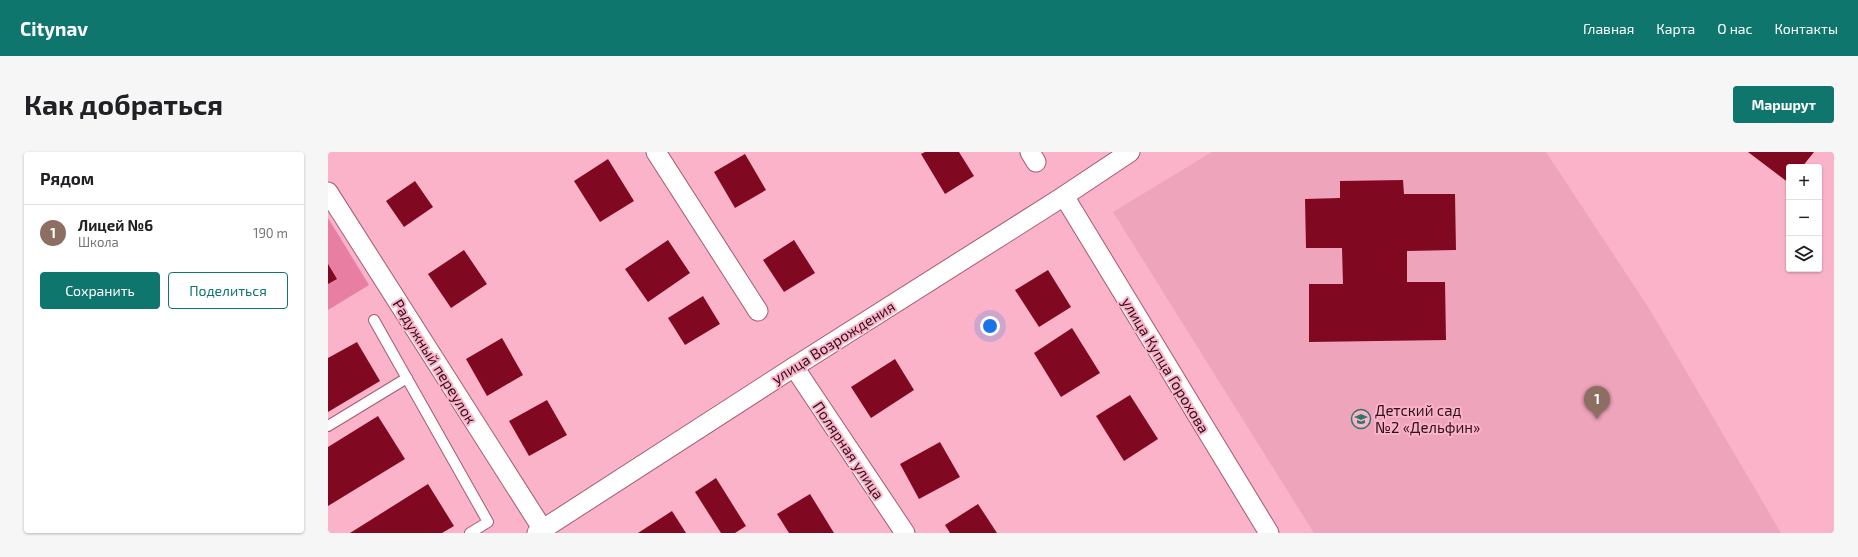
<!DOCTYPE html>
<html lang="ru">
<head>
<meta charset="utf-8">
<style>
	body { margin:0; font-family:"Exo 2",sans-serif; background:#f6f6f6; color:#202124 }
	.controls { position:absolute; right:12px; top:12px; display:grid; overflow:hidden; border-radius:4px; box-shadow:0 1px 3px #0004 }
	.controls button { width:36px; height:36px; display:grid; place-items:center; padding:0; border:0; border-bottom:1px solid #e0e0e0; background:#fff; color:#202124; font:20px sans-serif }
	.you { position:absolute; left:662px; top:174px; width:14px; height:14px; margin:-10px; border:3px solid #fff; border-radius:50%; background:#1a73e8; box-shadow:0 0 0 6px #1a73e833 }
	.badge { display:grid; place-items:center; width:26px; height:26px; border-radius:50%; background:#0f766e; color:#fff; font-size:13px; font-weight:700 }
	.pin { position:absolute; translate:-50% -33px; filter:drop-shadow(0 1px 2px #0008) }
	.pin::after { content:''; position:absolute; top:21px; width:14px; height:12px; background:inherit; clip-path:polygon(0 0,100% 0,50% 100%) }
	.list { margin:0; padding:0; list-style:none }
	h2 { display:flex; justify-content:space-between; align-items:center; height:52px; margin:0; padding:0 16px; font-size:17px }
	h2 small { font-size:13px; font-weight:400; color:#757577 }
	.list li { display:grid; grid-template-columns:26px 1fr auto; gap:12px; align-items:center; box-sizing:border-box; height:56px; padding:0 16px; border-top:1px solid #e0e0e0 }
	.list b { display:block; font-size:15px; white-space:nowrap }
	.list p { margin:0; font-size:13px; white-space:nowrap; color:#757577 }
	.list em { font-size:13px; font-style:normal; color:#757577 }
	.actions { display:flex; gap:8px; padding:12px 16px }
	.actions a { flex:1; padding:9px 0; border:1px solid #0f766e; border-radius:4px; text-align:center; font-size:14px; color:#0f766e }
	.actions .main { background:#0f766e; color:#fff }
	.icon { flex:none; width:22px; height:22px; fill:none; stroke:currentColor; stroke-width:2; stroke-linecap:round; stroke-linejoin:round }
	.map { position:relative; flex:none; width:1506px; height:381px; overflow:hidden; border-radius:4px }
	header { display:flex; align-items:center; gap:24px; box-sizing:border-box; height:56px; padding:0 20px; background:#0f766e; color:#fff }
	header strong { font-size:19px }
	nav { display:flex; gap:22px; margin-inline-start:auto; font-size:14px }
	.intro { display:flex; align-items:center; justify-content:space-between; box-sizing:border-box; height:96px; padding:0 24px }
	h1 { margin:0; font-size:28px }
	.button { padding:10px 18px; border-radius:4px; background:#0f766e; color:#fff; font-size:14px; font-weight:700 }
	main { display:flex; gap:24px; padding:0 24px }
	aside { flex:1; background:#fff; border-radius:4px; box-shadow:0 1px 3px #0004 }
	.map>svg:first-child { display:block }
	.built { fill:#eea4ba }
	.green { fill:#e87fa3 }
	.building { fill:#810821 }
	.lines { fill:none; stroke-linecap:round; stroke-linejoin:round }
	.service-casing { stroke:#a75973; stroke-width:12 }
	.minor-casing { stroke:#a75973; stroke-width:21 }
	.service { stroke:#fff; stroke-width:10 }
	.minor { stroke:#fff; stroke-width:19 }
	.labels { text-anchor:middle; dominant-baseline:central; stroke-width:4; stroke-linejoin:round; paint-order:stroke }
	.street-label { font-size:15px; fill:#2f101b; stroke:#fab3c8 }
	.poi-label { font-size:15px; fill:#2f101b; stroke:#fab3c8; text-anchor:start }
</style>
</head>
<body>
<header>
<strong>Citynav</strong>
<nav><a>Главная</a><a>Карта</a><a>О нас</a><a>Контакты</a></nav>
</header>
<div class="intro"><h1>Как добраться</h1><a class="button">Маршрут</a></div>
<main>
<aside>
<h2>Рядом<small></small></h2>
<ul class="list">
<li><span class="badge" style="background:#8d6e63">1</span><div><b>Лицей №6</b><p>Школа</p></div><em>190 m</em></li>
</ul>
<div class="actions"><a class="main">Сохранить</a><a>Поделиться</a></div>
</aside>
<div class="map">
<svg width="1506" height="381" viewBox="0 0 1506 381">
	<rect width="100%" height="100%" fill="#fab3c8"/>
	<polygon class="built" points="884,0 1218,0 1322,158 1453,381 986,381 785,60"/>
	<polygon class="green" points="0,66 41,133 0,158"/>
	<g class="building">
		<polygon points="597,0 631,0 646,24 617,42 593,2"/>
		<polygon points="1420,0 1486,0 1474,15 1461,15 1461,31"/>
		<polygon points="417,2 438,38 407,56 386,20"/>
		<polygon points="280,7 306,49 272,70 246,29"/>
		<polygon points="1075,28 1076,42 1127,42 1128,98 1079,99 1079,130 1117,130 1118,188 981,190 981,132 1015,132 1014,96 978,96 977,47 1012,46 1012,29"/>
		<polygon points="87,29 105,55 76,75 58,49"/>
		<polygon points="340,88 362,121 320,150 297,117"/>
		<polygon points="466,88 487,121 456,140 435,108"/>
		<polygon points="136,98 159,132 123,156 100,122"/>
		<polygon points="0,112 9,127 0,132"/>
		<polygon points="720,118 743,155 711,175 687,138"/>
		<polygon points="375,144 392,172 357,193 340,166"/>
		<polygon points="744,176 772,221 733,245 706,201"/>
		<polygon points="174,186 195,223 159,244 138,207"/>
		<polygon points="29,190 52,229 0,260 0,206"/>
		<polygon points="567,207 586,238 543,266 523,235"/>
		<polygon points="802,243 830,287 796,309 768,264"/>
		<polygon points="219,248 239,283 201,304 181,269"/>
		<polygon points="50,264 77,307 0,354 0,295"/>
		<polygon points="612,290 632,325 591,347 572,312"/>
		<polygon points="388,326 418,374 407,381 393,381 367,340"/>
		<polygon points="100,332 126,374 114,381 22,381"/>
		<polygon points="482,342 506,381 461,381 449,362"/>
		<polygon points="650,352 669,381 622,381 617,373"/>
		<polygon points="344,359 358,381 310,381"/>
	</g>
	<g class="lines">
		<defs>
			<g id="service">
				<polyline points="46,168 160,370 142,381"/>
				<polyline points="0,274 79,226"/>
			</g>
			<g id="minor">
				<polyline points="328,0 430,159"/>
				<polyline points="702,0 708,10"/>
				<polyline points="0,40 217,381"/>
				<polyline points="736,44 941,381"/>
				<polyline points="466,215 577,381"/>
				<polyline points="209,381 466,215 736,44 802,0"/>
			</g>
		</defs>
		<use href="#service" class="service-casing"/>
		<use href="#minor" class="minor-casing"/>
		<use href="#service" class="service"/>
		<use href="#minor" class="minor"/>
	</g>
	<defs>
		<symbol id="school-ring" viewBox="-11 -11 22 22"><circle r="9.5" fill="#fab3c8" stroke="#32766a" stroke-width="1.5"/><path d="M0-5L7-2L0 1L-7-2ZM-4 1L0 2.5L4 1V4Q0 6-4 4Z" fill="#32766a"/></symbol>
	</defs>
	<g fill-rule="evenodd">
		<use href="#school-ring" x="1022" y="256" width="22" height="22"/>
	</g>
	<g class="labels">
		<g class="street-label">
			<text transform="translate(505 190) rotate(-32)">улица Возрождения</text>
			<text transform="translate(107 209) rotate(58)">Радужный переулок</text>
			<text transform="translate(838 213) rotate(59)">улица Купца Горохова</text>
			<text transform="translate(521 298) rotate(56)">Полярная улица</text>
		</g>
		<g class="poi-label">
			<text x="1047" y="258">Детский сад<tspan x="1047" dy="17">№2 «Дельфин»</tspan></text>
		</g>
	</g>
</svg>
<div class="controls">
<button>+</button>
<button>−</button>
<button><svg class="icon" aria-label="layers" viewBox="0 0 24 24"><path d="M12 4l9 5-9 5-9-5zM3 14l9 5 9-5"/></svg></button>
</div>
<div class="you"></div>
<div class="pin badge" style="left:1269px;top:267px;background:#8d6e63">1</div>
</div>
</main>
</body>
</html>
